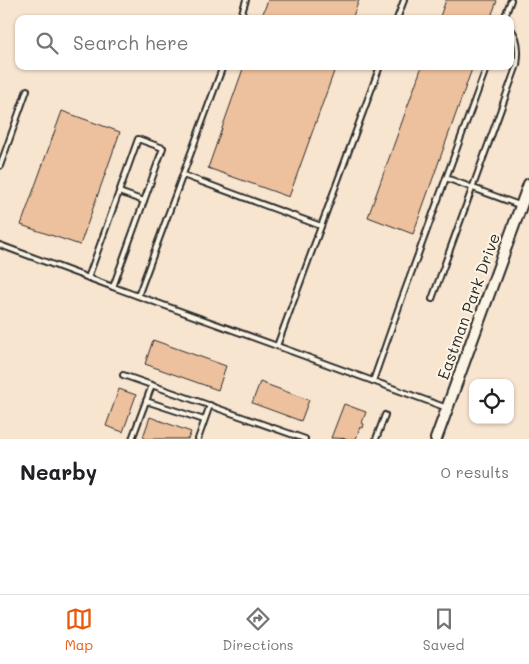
<!DOCTYPE html>
<html lang="en">
<head>
<meta charset="utf-8">
<style>
	body { margin:0; font-family:Mali,sans-serif; background:#f6f6f6; color:#202124 }
	.controls { position:absolute; right:15px; bottom:15px; display:grid; overflow:hidden; border-radius:10px; box-shadow:0 1px 4px #0004 }
	.controls button { width:45px; height:45px; display:grid; place-items:center; padding:0; border:0; border-bottom:1px solid #e0e0e0; background:#fff; color:#202124; font:25px sans-serif }
	.list { margin:0; padding:0; list-style:none }
	h2 { display:flex; justify-content:space-between; align-items:center; height:65px; margin:0; padding:0 20px; font-size:21px }
	h2 small { font-size:16px; font-weight:400; color:#757577 }
	.icon { flex:none; width:28px; height:28px; fill:none; stroke:currentColor; stroke-width:2; stroke-linecap:round; stroke-linejoin:round }
	.map { position:relative; flex:none; width:529px; height:439px; overflow:hidden }
	.search { position:absolute; background:#fff; box-shadow:0 1px 4px #0004; left:15px; right:15px; top:15px; height:55px; display:flex; align-items:center; gap:12px; box-sizing:border-box; padding:0 18px; border-radius:10px; color:#757577; font-size:19px }
	.sheet { height:155px; background:#fff }
	nav { display:flex; justify-content:space-around; align-items:center; box-sizing:border-box; height:70px; border-top:1px solid #e0e0e0; background:#fff; font-size:14px; color:#757577 }
	nav a { display:grid; justify-items:center; gap:2px }
	nav .on { color:#ea580c }
	.map>svg:first-child { display:block }
	.building { fill:#eec19e; stroke:#2b2b2b }
	.lines { fill:none; stroke-linecap:round; stroke-linejoin:round }
	.service-casing { stroke:#2b2b2b; stroke-width:8 }
	.tertiary-casing { stroke:#2b2b2b; stroke-width:14 }
	.service { stroke:#fcf5e5; stroke-width:4 }
	.tertiary { stroke:#fcf5e5; stroke-width:10 }
	.labels { text-anchor:middle; dominant-baseline:central; stroke-width:4; stroke-linejoin:round; paint-order:stroke }
	.street-label { font-size:16px; fill:#2b2b2b; stroke:#fcf5e5 }
</style>
</head>
<body>
<div class="map">
<svg width="529" height="439" viewBox="0 0 529 439">
	<rect width="100%" height="100%" fill="#f8e5d0"/>
	<filter id="ink" filterUnits="userSpaceOnUse"><feTurbulence type="fractalNoise" baseFrequency=".02" numOctaves="2"/><feDisplacementMap in="SourceGraphic" scale="10" xChannelSelector="R" yChannelSelector="G"/><feConvolveMatrix kernelMatrix="1 2 1 2 8 2 1 2 1" color-interpolation-filters="sRGB"/></filter>
	<g filter="url(#ink)">
		<g class="building">
			<polygon points="268,0 359,0 352,19 261,19"/>
			<polygon points="446,0 495,0 497,1 490,19 439,19"/>
			<polygon points="244,66 336,66 289,197 208,168"/>
			<polygon points="422,66 473,66 413,234 368,217"/>
			<polygon points="62,111 120,132 80,245 21,225"/>
			<polygon points="153,340 226,366 218,390 145,364"/>
			<polygon points="260,382 309,400 301,421 252,403"/>
			<polygon points="119,389 136,395 123,432 106,426"/>
			<polygon points="344,404 366,412 362,423 364,424 363,428 360,427 356,439 331,438"/>
			<polygon points="150,417 191,432 188,439 147,439 143,437"/>
		</g>
		<g class="lines">
			<defs>
				<g id="service">
					<polyline points="240,19 246,0"/>
					<polyline points="397,19 404,0"/>
					<polyline points="504,19 511,0"/>
					<polyline points="380,66 277,346 447,408"/>
					<polyline points="0,166 27,90"/>
					<polyline points="183,175 321,226"/>
					<polyline points="446,178 519,205"/>
					<polyline points="119,192 138,139 163,148 144,201"/>
					<polyline points="0,245 113,287 144,201 119,192 88,278"/>
					<polyline points="113,287 277,346"/>
					<polyline points="138,296 223,66"/>
					<path d="M432 299 517 65C519 52 519 37 510 28"/>
					<polyline points="123,375 305,439"/>
					<polyline points="373,381 401,301 487,66"/>
					<polyline points="146,401 204,420"/>
					<polyline points="132,439 152,385"/>
					<polyline points="198,439 210,405"/>
					<polyline points="376,439 385,415"/>
				</g>
				<polyline id="tertiary" points="436,439 529,184"/>
			</defs>
			<use href="#service" class="service-casing"/>
			<use href="#tertiary" class="tertiary-casing"/>
			<use href="#service" class="service"/>
			<use href="#tertiary" class="tertiary"/>
		</g>
	</g>
	<g class="labels">
		<g class="street-label">
			<text transform="translate(468 306) rotate(-70)">Eastman Park Drive</text>
		</g>
	</g>
</svg>
<div class="controls">
<button><svg class="icon" aria-label="locate" viewBox="0 0 24 24"><circle cx="12" cy="12" r="6"/><path d="M12 2v4M12 18v4M2 12h4M18 12h4"/></svg></button>
</div>
<div class="search"><svg class="icon" aria-label="search" viewBox="0 0 24 24"><circle cx="10" cy="10" r="6"/><path d="M15 15l6 6"/></svg>Search here</div>
</div>
<section class="sheet">
<h2>Nearby<small>0 results</small></h2>
<ul class="list">
</ul>
</section>
<nav>
<a class="on"><svg class="icon" aria-label="map" viewBox="0 0 24 24"><path d="M3 6l6-2 6 2 6-2v14l-6 2-6-2-6 2zM9 4v14M15 6v14"/></svg>Map</a>
<a><svg class="icon" aria-label="directions" viewBox="0 0 24 24"><path d="M12 3l9 9-9 9-9-9zM9 14v-3h6M13 9l2 2-2 2"/></svg>Directions</a>
<a><svg class="icon" aria-label="saved" viewBox="0 0 24 24"><path d="M7 4h10v16l-5-4-5 4z"/></svg>Saved</a>
</nav>
</body>
</html>
